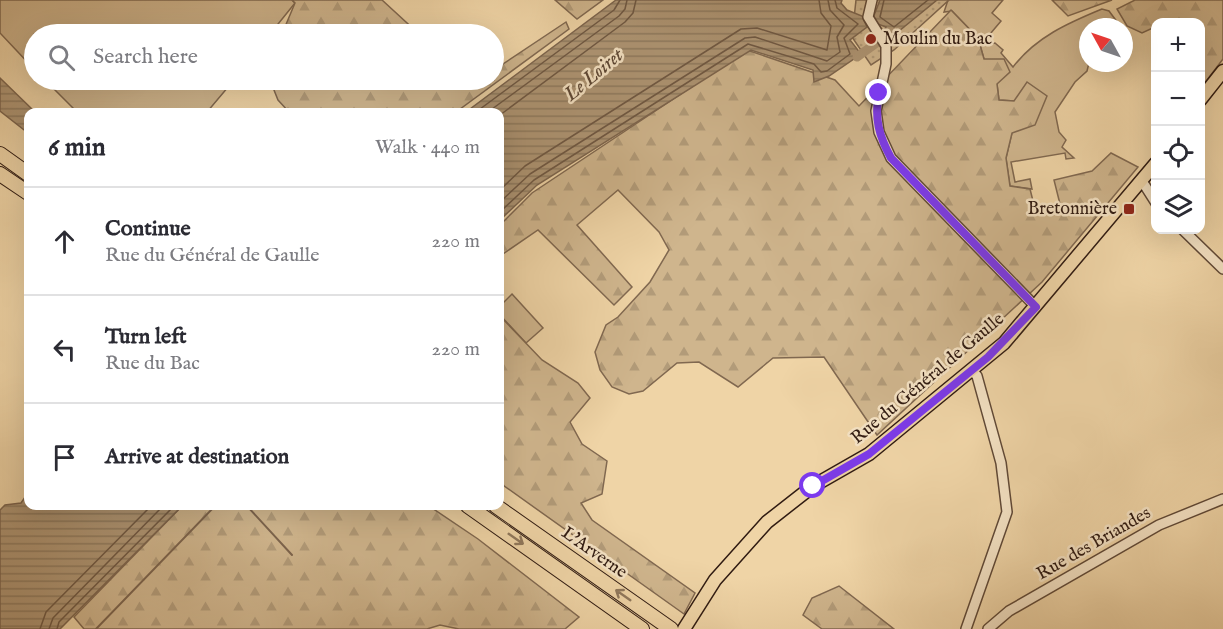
<!DOCTYPE html>
<html lang="en">
<head>
<meta charset="utf-8">
<style>
	body { margin:0; font-family:"IM FELL English",serif; background:#f2f2f3; color:#2b2b33 }
	.controls { position:absolute; right:18px; top:18px; display:grid; overflow:hidden; border-radius:12px; box-shadow:0 6px 24px #0002 }
	.controls button { width:54px; height:54px; display:grid; place-items:center; padding:0; border:0; border-bottom:2px solid #e1e1e2; background:#fff; color:#2b2b33; font:30px sans-serif }
	.compass { position:absolute; left:1079px; top:18px; width:54px; height:54px; border-radius:50%; background:#fff; box-shadow:0 6px 24px #0002; rotate:310deg }
	.stop { position:absolute; width:18px; height:18px; margin:-14px; border:4px solid #7c3aed; border-radius:50%; background:#fff }
	.stop.end { background:#7c3aed; border-color:#fff; box-shadow:0 2px 6px #0008 }
	.list { margin:0; padding:0; list-style:none }
	h2 { display:flex; justify-content:space-between; align-items:center; height:78px; margin:0; padding:0 24px; font-size:26px }
	h2 small { font-size:20px; font-weight:400; color:#7c7c81 }
	.list li { display:grid; grid-template-columns:39px 1fr auto; gap:18px; align-items:center; box-sizing:border-box; height:108px; padding:0 24px; border-top:2px solid #e1e1e2 }
	.list b { display:block; font-size:22px; white-space:nowrap }
	.list p { margin:0; font-size:20px; white-space:nowrap; color:#7c7c81 }
	.list em { font-size:20px; font-style:normal; color:#7c7c81 }
	.icon { flex:none; width:33px; height:33px; fill:none; stroke:currentColor; stroke-width:2; stroke-linecap:round; stroke-linejoin:round }
	.map { position:relative; flex:none; width:1223px; height:629px; overflow:hidden }
	.search { position:absolute; background:#fff; box-shadow:0 6px 24px #0002; left:24px; top:24px; width:480px; height:66px; display:flex; align-items:center; gap:15px; box-sizing:border-box; padding:0 21px; border-radius:33px; color:#7c7c81; font-size:22px }
	.panel { position:absolute; background:#fff; box-shadow:0 6px 24px #0002; left:24px; top:108px; width:480px; height:402px; border-radius:12px }
	.map>svg:first-child { display:block }
	.grass { fill:#cfb58d; stroke:#806850; stroke-width:1.5 }
	.forest { fill:url(#forest-firs); stroke:#806850; stroke-width:1.5 }
	.park { fill:url(#park-dots); stroke:#806850; stroke-width:1.5 }
	.water { fill:url(#water-rules); stroke:#7c644d; stroke-width:1.5 }
	.lines { fill:none; stroke-linecap:round; stroke-linejoin:round }
	.shore { stroke:#6f5843; stroke-width:1.5 }
	.stream { stroke:#7c644d; stroke-width:2 }
	.canal { stroke:#ae9574; stroke-width:9 }
	.minor-casing { stroke:#604937; stroke-width:12 }
	.major-casing { stroke:#301b12; stroke-width:15 }
	.highway-casing { stroke:#301b12; stroke-width:16 }
	.minor { stroke:#f5e3c5; stroke-width:9 }
	.major { stroke:#efd4a6; stroke-width:12 }
	.highway { stroke:#efd4a6; stroke-width:14 }
	.oneway { stroke:#90785c }
	.route { stroke:#7c3aed; stroke-width:8 }
	.poi-dot { fill:#8f2418; stroke:#f5e3c5; stroke-width:2 }
	.labels { text-anchor:middle; dominant-baseline:central; stroke-width:5; stroke-linejoin:round; paint-order:stroke }
	.poi-label { font-size:18px; fill:#301b12; stroke:#f5e3c5; text-anchor:start }
	.street-label { font-size:18px; fill:#301b12; stroke:#f5e3c5 }
	.water-label { font-size:20px; font-style:italic; fill:#5c4634; stroke:#f5e3c5 }
</style>
</head>
<body>
<div class="map">
<svg width="1223" height="629" viewBox="0 0 1223 629">
	<defs>
		<pattern id="forest-firs" width="22" height="20" patternUnits="userSpaceOnUse" patternTransform="scale(1.5)"><rect width="22" height="20" fill="#cfb58d"/><path d="M5 1l3.5 6h-7zM16 11l3.5 6h-7z" fill="#b29b79"/></pattern>
		<pattern id="park-dots" width="8" height="8" patternUnits="userSpaceOnUse" patternTransform="scale(1.5)"><rect width="8" height="8" fill="#cfb58d"/><path d="M2 2h.1M6 6h.1" fill="none" stroke="#b29b79" stroke-width="1.8" stroke-linecap="round"/></pattern>
		<pattern id="water-rules" width="6" height="5" patternUnits="userSpaceOnUse" patternTransform="scale(1.5)"><rect width="6" height="5" fill="#ae9574"/><path d="M0 2.5h6" fill="none" stroke="#8e795e"/></pattern>
	</defs>
	<rect width="100%" height="100%" fill="#efd4a6"/>
	<filter id="stains"><feTurbulence type="fractalNoise" baseFrequency=".00333" numOctaves="4"/><feColorMatrix values="0 0 0 0 .2 0 0 0 0 .09 0 0 0 0 .02 0 0 0 .5 -.17"/></filter>
	<radialGradient id="worn" r=".72"><stop offset=".6" stop-color="#630" stop-opacity="0"/><stop offset="1" stop-color="#630" stop-opacity=".3"/></radialGradient>
	<g class="grass">
		<polygon points="0,0 292,0 295,3 270,34 34,34 34,69 0,33"/>
		<path d="M948 0H1003L992 13 1001 21 985 40 989 44 995 43 1003 50 1001 53 1013 67C1036 37 1068 23 1102 9L1109 11 1121 27H1088L1089 63 1087 71 1075 82 1055 112 1059 132 1066 140 1062 147 1074 158 1066 159 1065 153 1011 162 1015 182 1030 179 1032 189 1010 186 1006 158 1012 133 1014 101 999 100 997 84 984 59 978 38 952 11 944 12Z"/>
		<polygon points="45,80 234,80 207,112 77,112"/>
		<polygon points="512,294 543,328 526,343 500,315 500,306"/>
	</g>
	<g class="forest">
		<polygon points="292,0 382,0 419,34 282,34 295,3"/>
		<polygon points="555,0 603,0 577,19"/>
		<polygon points="1052,0 1112,0 1068,16"/>
		<polygon points="1135,0 1223,0 1223,59 1201,88 1200,22 1156,22 1155,27 1142,33 1127,26 1117,9"/>
		<polygon points="951,10 978,38 984,59 1004,59 1010,72 997,84 999,100 1014,101 1027,82 1047,96 1035,125 1012,133 1006,158 1010,186 1030,189 1036,213 1061,208 1054,180 1092,171 1111,153 1138,167 1042,282 877,435 824,357 773,358 738,387 699,362 677,363 643,391 629,394 612,387 600,370 595,352 606,325 618,317 650,282 669,250 659,232 618,190 577,225 632,287 614,305 538,230 500,256 500,225 532,193 747,50 835,80 859,106"/>
		<polygon points="566,22 569,29 456,112 289,112 278,100 270,80 466,80 471,85 480,80 494,80 494,70"/>
		<polygon points="500,316 542,360 578,383 590,398 570,422 582,444 607,461 602,494 581,503 592,520 695,593 684,614 500,483"/>
		<polygon points="182,506 429,506 478,539 579,617 565,629 459,629 440,625 427,629 84,629 74,617"/>
		<polygon points="839,586 894,629 822,629 803,615 812,598"/>
	</g>
	<polygon class="park" points="856,0 949,0 894,50 871,65 852,37"/>
	<g class="water">
		<polygon points="616,0 842,0 841,3 847,10 862,16 867,27 850,40 861,54 829,76 814,82 813,70 751,50 537,185 500,220 500,112 466,112"/>
		<polygon points="880,0 937,0 888,40 883,33 886,27 875,23 873,18"/>
		<polygon points="0,78 35,112 28,112 28,133 0,111"/>
		<polygon points="28,493 28,506 182,506 60,629 0,629 0,510 5,505 21,503"/>
	</g>
	<g class="lines">
		<g class="shore">
			<polyline points="884,0 880,17 894,27 928,0"/>
			<polyline points="476,112 614,10 620,0"/>
			<polyline points="488,112 619,16 625,9 627,0"/>
			<polyline points="500,115 625,22 633,13 636,0"/>
			<polyline points="500,190 525,166 741,29 757,28 827,50 831,26 821,13 819,0"/>
			<polyline points="500,202 530,174 745,38 755,37 827,61 840,52 837,37 844,25 830,10 828,0"/>
			<polyline points="500,212 534,180 748,44 814,64 821,72 827,71 850,54 844,38 858,24 837,8 835,0"/>
			<polyline points="40,629 46,612 151,506"/>
			<polyline points="49,629 53,618 163,506"/>
			<polyline points="57,629 59,622 174,506"/>
		</g>
		<g class="stream">
			<polyline points="247,506 292,555"/>
			<polyline points="96,629 215,506"/>
		</g>
		<polyline class="canal" points="857,57 886,36"/>
		<defs>
			<g id="minor">
				<polyline points="872,0 868,17 886,46 886,64 876,111 879,132 891,158 1036,307"/>
				<polyline points="1142,181 1156,203"/>
				<polyline points="1183,230 1223,269"/>
				<polyline points="966,629 1007,512 1001,463 977,376 972,370"/>
				<polyline points="988,629 1009,611 1159,525 1223,499"/>
			</g>
			<g id="major">
				<polyline points="1200,100 1223,71"/>
				<polyline points="684,629 715,580 767,522 813,486 869,454 1004,343 1156,163"/>
			</g>
			<g id="highway">
				<polyline points="0,154 28,174"/>
				<polyline points="0,174 28,193"/>
				<polyline points="468,506 642,629"/>
				<polyline points="496,506 671,629"/>
			</g>
		</defs>
		<use href="#minor" class="minor-casing"/>
		<use href="#major" class="major-casing"/>
		<use href="#highway" class="highway-casing"/>
		<use href="#minor" class="minor"/>
		<use href="#major" class="major"/>
		<use href="#highway" class="highway"/>
	</g>
	<defs><path id="oneway-shaft" d="M-6 0H5M1.5-3L5.5 0L1.5 3" fill="none" stroke-width="1.6" stroke-linecap="round" stroke-linejoin="round" transform="scale(1.5)"/></defs>
	<g class="oneway">
		<use href="#oneway-shaft" transform="translate(516 539) rotate(35)"/>
		<use href="#oneway-shaft" transform="translate(623 595) rotate(-145)"/>
	</g>
	<g class="lines">
		<path class="route" d="M813 486 869 454 988 357 1036 307 891 158C879 136 874 118 879 93"/>
	</g>
	<g class="poi-dot">
		<circle cx="871" cy="39" r="6"/>
		<rect x="1123" y="203" width="12" height="12" rx="3"/>
	</g>
	<g class="labels">
		<g class="poi-label">
			<text x="883" y="39">Moulin du Bac</text>
			<text x="1117" y="209" text-anchor="end">Bretonnière</text>
		</g>
		<g class="street-label">
			<text transform="translate(928 379) rotate(-40)">Rue du Général de Gaulle</text>
			<text transform="translate(1094 544) rotate(-30)">Rue des Briandes</text>
			<text transform="translate(594 553) rotate(35)">L'Arverne</text>
		</g>
		<g class="water-label">
			<text transform="translate(594 75) rotate(-40)">Le Loiret</text>
		</g>
	</g>
	<rect width="100%" height="100%" filter="url(#stains)"/>
	<rect width="100%" height="100%" fill="url(#worn)"/>
</svg>
<div class="controls">
<button>+</button>
<button>−</button>
<button><svg class="icon" aria-label="locate" viewBox="0 0 24 24"><circle cx="12" cy="12" r="6"/><path d="M12 2v4M12 18v4M2 12h4M18 12h4"/></svg></button>
<button><svg class="icon" aria-label="layers" viewBox="0 0 24 24"><path d="M12 4l9 5-9 5-9-5zM3 14l9 5 9-5"/></svg></button>
</div>
<svg class="compass" viewBox="-18 -18 36 36"><path d="M0-13l5 13h-10z" fill="#e53935"/><path d="M0 13l5-13h-10z" fill="#7c7c81"/></svg>
<div class="stop" style="left:813px;top:486px"></div>
<div class="stop end" style="left:879px;top:93px"></div>
<div class="search"><svg class="icon" aria-label="search" viewBox="0 0 24 24"><circle cx="10" cy="10" r="6"/><path d="M15 15l6 6"/></svg>Search here</div>
<section class="panel">
<h2>6 min<small>Walk · 440 m</small></h2>
<ul class="list">
<li><svg class="icon" aria-label="ahead" viewBox="0 0 24 24"><path d="M12 20V5M6 11l6-6 6 6"/></svg><div><b>Continue</b><p>Rue du Général de Gaulle</p></div><em>220 m</em></li>
<li><svg class="icon" aria-label="left" viewBox="0 0 24 24"><path d="M17 20v-9H6M10 6l-5 5 5 5"/></svg><div><b>Turn left</b><p>Rue du Bac</p></div><em>220 m</em></li>
<li><svg class="icon" aria-label="arrive" viewBox="0 0 24 24"><path d="M6 21V4h12l-3 4 3 4H6"/></svg><div><b>Arrive at destination</b></div></li>
</ul>
</section>
</div>
</body>
</html>
